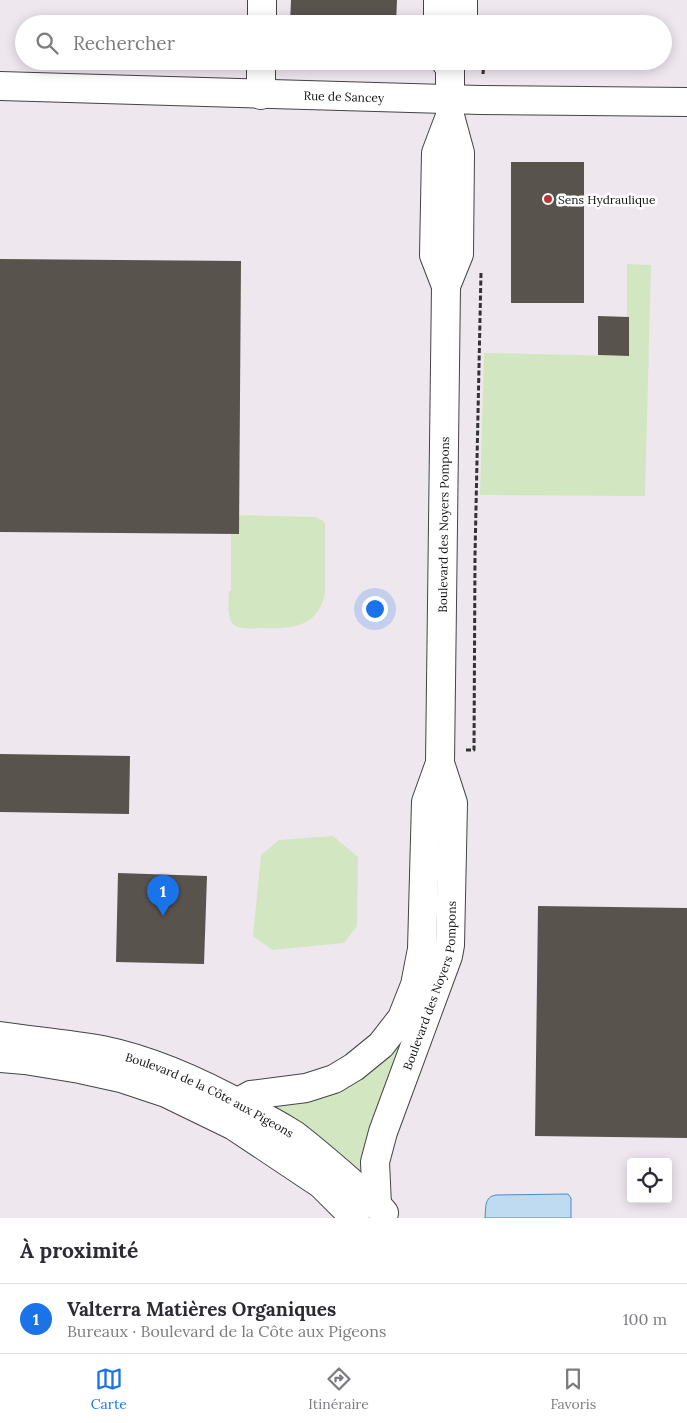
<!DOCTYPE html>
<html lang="fr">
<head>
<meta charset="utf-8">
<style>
	body { margin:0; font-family:Lora,serif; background:#f2f2f3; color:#2b2b33 }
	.controls { position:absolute; right:15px; bottom:15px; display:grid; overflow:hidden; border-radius:5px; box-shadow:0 2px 12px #0003 }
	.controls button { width:45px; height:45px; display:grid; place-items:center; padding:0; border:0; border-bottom:1px solid #e1e1e2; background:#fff; color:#2b2b33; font:25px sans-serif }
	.you { position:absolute; left:374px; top:608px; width:18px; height:18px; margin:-12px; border:4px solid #fff; border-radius:50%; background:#1a73e8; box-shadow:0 0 0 8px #1a73e833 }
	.badge { display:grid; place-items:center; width:32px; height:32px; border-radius:50%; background:#1a73e8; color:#fff; font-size:16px; font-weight:700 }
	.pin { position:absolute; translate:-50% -41px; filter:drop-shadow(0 1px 2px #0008) }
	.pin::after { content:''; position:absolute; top:26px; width:18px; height:15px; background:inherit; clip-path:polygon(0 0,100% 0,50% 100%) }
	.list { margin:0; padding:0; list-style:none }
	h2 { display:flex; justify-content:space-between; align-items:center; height:65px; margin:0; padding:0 20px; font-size:21px }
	h2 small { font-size:16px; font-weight:400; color:#7c7c81 }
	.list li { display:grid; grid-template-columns:32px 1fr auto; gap:15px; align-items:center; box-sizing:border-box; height:70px; padding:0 20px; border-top:1px solid #e1e1e2 }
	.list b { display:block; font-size:19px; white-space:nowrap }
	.list p { margin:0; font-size:16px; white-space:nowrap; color:#7c7c81 }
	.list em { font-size:16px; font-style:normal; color:#7c7c81 }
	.icon { flex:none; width:28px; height:28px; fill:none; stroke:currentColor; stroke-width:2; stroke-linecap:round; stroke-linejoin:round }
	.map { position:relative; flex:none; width:687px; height:1218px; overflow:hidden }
	.search { position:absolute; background:#fff; box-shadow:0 2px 12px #0003; left:15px; right:15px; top:15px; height:55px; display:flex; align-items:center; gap:12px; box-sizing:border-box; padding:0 18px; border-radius:28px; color:#7c7c81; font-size:19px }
	.sheet { height:135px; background:#fff }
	nav { display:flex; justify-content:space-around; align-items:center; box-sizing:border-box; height:70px; border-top:1px solid #e1e1e2; background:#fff; font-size:14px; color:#7c7c81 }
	nav a { display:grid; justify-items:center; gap:2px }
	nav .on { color:#1a73e8 }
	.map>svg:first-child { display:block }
	.industrial { fill:#eee7ee; fill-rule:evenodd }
	.green { fill:#d2e7c1 }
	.water { fill:#bfdbf1; stroke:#4d8cc1 }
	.building { fill:#59534e }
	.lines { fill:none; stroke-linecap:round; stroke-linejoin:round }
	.minor-casing { stroke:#444; stroke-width:30 }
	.path { stroke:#333; stroke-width:3; stroke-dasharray:5 2.5; stroke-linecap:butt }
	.minor { stroke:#fff; stroke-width:28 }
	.poi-dot { fill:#b53735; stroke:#fff; stroke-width:2 }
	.labels { text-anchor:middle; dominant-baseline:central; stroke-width:5; stroke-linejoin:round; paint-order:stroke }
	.street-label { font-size:12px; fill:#111; stroke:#fff }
	.poi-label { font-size:12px; fill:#111; stroke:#fff; text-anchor:start }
</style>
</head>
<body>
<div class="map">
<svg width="687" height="1218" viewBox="0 0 687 1218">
	<rect width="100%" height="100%" fill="#fefdf6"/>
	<path class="industrial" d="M0 0H687V1218H0ZM24 24H663V61H24ZM631 1162H668V1199H631Z"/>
	<g class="green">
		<polygon points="627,264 651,265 645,496 480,495 484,353 629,356 629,317 627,317"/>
		<path d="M239 515 315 517 322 520 325 523V594C317 628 291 629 261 628 253 628 241 630 234 625 226 618 229 601 229 591H231V534Z"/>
		<polygon points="445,806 441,950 362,1180 263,1105 386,1051"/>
		<polygon points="333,836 358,857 357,926 344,943 272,950 253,936 261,855 279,840"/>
	</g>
	<path class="water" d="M568 1194 571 1198V1218H485C486 1207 484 1197 496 1195Z"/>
	<g class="building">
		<polygon points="291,0 397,0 396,24 290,24"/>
		<rect x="511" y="162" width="73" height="141"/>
		<polygon points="0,259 241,261 239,534 0,532"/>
		<polygon points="598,316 629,317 629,356 598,355"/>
		<polygon points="0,754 130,756 129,814 0,812"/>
		<polygon points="118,873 207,876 204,964 116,962"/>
		<polygon points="538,906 687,908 687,1138 535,1136"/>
	</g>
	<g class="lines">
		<defs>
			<g id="minor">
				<polyline points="438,0 438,24"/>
				<polyline points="262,24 262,0"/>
				<polyline points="463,24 463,0"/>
				<path id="s1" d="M0 86 480 100 687 102"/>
				<polyline points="261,95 261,61"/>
				<polyline points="446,286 434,255 436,153 450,116"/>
				<path id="s2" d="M0 1036C34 1041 68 1044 102 1050 156 1061 215 1089 263 1117 273 1122 283 1128 293 1134 322 1156 349 1181 377 1205L384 1213"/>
				<polyline points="0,1058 25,1060 80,1069 121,1078 166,1093 234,1126 321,1184 355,1218"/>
				<path id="s3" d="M238 1102 251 1095 306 1088 334 1079 354 1067 381 1045 402 1018 415 985 422 949 426 802 440 763 446 286 459 254 460 153 450 116V68L445 61"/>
				<path id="s4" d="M377 1205 375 1162 383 1132 448 956 450 945 453 803 440 763"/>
			</g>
		</defs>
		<use href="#minor" class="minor-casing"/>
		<g class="path">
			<polyline points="483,74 484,61"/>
			<polyline points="466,750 474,750 475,555 481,272"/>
		</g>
		<use href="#minor" class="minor"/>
	</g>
	<circle class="poi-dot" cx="548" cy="199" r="5"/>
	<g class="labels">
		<g class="street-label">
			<text stroke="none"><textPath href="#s1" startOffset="344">Rue de Sancey</textPath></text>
			<text stroke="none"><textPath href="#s3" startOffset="691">Boulevard des Noyers Pompons</textPath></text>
			<text stroke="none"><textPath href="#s4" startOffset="229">Boulevard des Noyers Pompons</textPath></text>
			<text stroke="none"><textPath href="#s2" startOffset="220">Boulevard de la Côte aux Pigeons</textPath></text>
		</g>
		<g class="poi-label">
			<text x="558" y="199">Sens Hydraulique</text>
		</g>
	</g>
</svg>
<div class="controls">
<button><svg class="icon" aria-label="locate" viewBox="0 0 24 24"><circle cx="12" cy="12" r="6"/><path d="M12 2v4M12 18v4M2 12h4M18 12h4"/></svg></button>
</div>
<div class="you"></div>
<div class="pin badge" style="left:163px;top:916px">1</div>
<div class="search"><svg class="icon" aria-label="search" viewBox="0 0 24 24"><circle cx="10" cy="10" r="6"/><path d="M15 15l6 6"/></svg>Rechercher</div>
</div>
<section class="sheet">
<h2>À proximité<small></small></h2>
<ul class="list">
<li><span class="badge">1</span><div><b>Valterra Matières Organiques</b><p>Bureaux · Boulevard de la Côte aux Pigeons</p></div><em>100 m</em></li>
</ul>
</section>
<nav>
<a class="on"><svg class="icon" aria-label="map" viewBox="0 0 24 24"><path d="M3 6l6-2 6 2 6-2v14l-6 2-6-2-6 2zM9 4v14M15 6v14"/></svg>Carte</a>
<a><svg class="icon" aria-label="directions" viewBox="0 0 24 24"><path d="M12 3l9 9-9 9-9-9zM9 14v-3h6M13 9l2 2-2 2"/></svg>Itinéraire</a>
<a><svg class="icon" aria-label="saved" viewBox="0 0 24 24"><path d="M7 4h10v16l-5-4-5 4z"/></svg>Favoris</a>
</nav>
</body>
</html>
